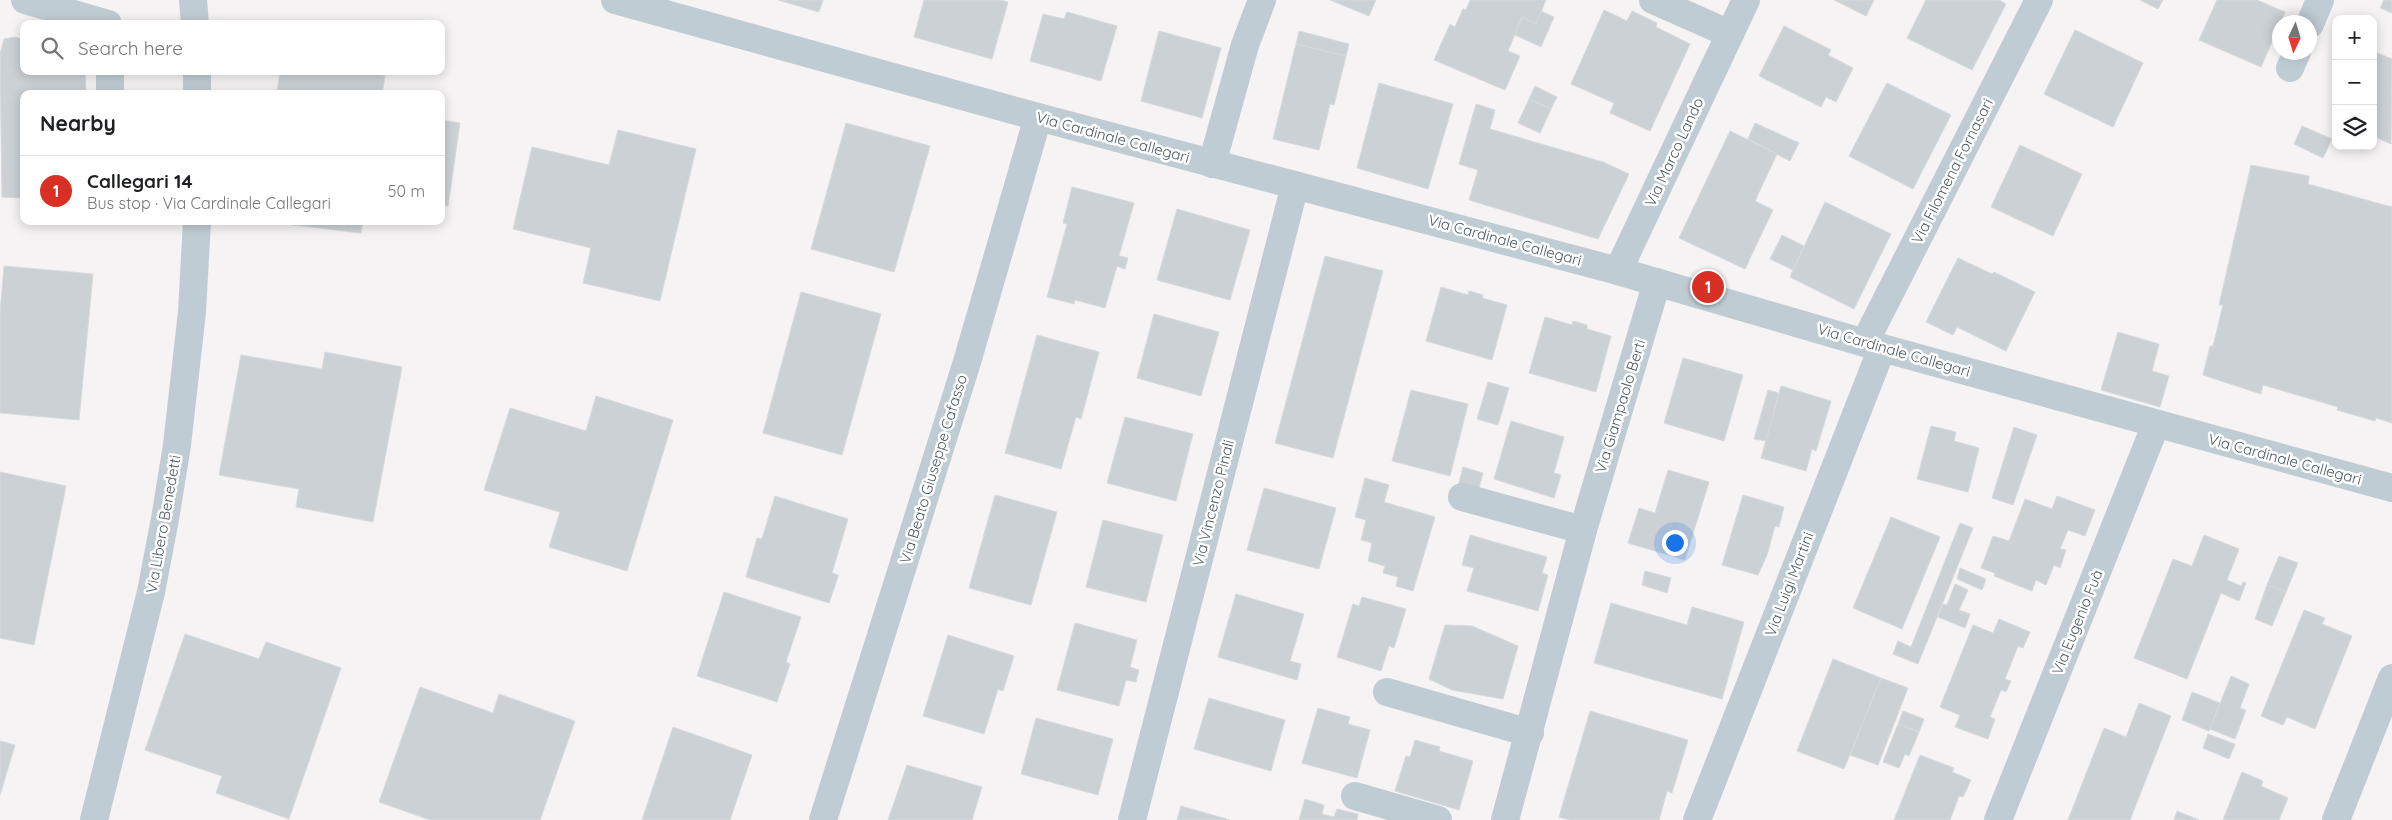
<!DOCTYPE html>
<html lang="en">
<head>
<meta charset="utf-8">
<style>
	body { margin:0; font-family:Quicksand,sans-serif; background:#f2f2f2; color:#202124 }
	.controls { position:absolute; right:15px; top:15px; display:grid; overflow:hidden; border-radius:10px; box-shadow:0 2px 12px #0003 }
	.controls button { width:45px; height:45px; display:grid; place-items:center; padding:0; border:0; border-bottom:1px solid #e0e0e0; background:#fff; color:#202124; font:25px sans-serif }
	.compass { position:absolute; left:2272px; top:15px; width:45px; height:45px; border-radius:50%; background:#fff; box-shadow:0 2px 12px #0003; rotate:184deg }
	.you { position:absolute; left:1674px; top:542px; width:18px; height:18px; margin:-12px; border:4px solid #fff; border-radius:50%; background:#1a73e8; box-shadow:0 0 0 8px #1a73e833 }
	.badge { display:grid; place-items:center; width:32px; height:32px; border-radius:50%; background:#d93025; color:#fff; font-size:16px; font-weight:700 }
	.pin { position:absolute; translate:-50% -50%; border:2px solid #fff; box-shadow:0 1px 5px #0006 }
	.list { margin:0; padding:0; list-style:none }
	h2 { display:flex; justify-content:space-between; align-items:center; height:65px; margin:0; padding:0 20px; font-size:21px }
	h2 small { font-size:16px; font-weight:400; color:#757577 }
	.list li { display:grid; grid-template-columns:32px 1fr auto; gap:15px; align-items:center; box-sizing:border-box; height:70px; padding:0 20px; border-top:1px solid #e0e0e0 }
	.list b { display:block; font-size:19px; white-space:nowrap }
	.list p { margin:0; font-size:16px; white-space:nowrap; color:#757577 }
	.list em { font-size:16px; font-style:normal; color:#757577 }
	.icon { flex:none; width:28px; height:28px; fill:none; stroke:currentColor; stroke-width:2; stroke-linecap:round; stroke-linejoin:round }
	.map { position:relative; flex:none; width:2392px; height:820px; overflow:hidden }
	.search { position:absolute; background:#fff; box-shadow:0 2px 12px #0003; left:20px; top:20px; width:425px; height:55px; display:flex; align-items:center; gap:12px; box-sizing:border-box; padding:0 18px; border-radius:10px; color:#757577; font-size:19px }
	.panel { position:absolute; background:#fff; box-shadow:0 2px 12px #0003; left:20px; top:90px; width:425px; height:135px; border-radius:10px }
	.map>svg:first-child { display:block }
	.building { fill:#ccd1d5; stroke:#d6dade }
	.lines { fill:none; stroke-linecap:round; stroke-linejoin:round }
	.street { stroke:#c0ccd3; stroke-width:28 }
	.labels { text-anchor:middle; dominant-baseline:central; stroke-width:5; stroke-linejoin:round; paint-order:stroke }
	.street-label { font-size:15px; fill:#485963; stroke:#fff }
</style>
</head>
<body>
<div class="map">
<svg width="2392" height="820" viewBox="0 0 2392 820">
	<rect width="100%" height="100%" fill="#f5f3f3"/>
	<g class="building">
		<polygon points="778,0 823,0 819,12"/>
		<polygon points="924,0 1000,0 1008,2 992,59 914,37"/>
		<polygon points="1330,0 1376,0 1369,16"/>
		<polygon points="1470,0 1546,0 1536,24 1522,17 1508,51 1520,56 1505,90 1434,60 1450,24 1455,27 1463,9 1466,10"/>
		<polygon points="1834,0 1874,0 1866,16"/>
		<polygon points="1926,0 1999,0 2006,4 1972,70 1907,38"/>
		<polygon points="2140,0 2163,0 2158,9"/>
		<polygon points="2217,0 2257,0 2285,12 2261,67 2199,40"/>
		<polygon points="2384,0 2392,0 2392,13 2380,8"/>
		<polygon points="1604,10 1627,21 1632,11 1657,23 1656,27 1690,44 1650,131 1610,113 1614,103 1571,84"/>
		<polygon points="1541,11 1554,17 1541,47 1515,35 1522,17 1536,24"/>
		<polygon points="1067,12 1117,26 1101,81 1030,61 1043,14 1064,19"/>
		<polygon points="1784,26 1831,50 1828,55 1853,68 1836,102 1826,97 1821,107 1759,76"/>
		<polygon points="2075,30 2143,63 2113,127 2044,94"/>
		<polygon points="1159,31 1221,48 1202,118 1141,101"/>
		<polygon points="1299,31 1349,44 1346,56 1296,44"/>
		<polygon points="15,37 24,40 24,71 85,71 86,94 24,94 24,198 2,197 0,54 4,39"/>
		<polygon points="1296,44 1346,56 1334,105 1330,104 1319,150 1273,139"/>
		<polygon points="2375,52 2392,59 2391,144 2373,136 2373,57"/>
		<polygon points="280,71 355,71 385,76 382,94 277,94"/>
		<polygon points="1379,83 1453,104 1428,189 1357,168"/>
		<polygon points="1887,83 1951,115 1913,189 1849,156"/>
		<polygon points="1535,86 1557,97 1551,109 1529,99"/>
		<polygon points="1529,99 1551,109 1540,133 1518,123"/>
		<polygon points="1476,104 1495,110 1490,129 1603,162 1629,174 1598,239 1469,200 1478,170 1459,164"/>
		<polygon points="441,120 460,123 448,206 441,205"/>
		<polygon points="846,123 930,146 894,272 811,249"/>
		<polygon points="1755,123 1799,143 1790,161 1748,139"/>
		<polygon points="2302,126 2332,139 2323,158 2294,144"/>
		<polygon points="618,130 696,149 660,301 583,283 591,248 513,229 532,147 609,165"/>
		<polygon points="1730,131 1777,154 1755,201 1773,210 1745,269 1679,238"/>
		<polygon points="2020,145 2082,174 2053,236 1991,207"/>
		<polygon points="2251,165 2309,176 2308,184 2392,207 2392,423 2376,418 2375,421 2337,410 2338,407 2263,385 2261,394 2203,375 2210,346 2213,346 2223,305 2219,305"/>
		<polygon points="1072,187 1134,203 1119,256 1128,258 1125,269 1117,266 1105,308 1075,300 1074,304 1047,297 1067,224 1063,223"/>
		<polygon points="1825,202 1891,234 1854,309 1790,277"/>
		<polygon points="1177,209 1250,230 1230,300 1157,280"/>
		<polygon points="260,221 363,221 361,233"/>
		<polygon points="1782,235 1804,246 1793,270 1770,259"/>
		<polygon points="1325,256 1383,271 1333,458 1275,443"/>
		<polygon points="1958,258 1992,274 1994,272 2035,292 2006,351 1957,327 1953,335 1926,322"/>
		<polygon points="4,266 93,274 79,420 0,413 0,313"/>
		<polygon points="1441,287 1468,295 1469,291 1483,295 1482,298 1507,305 1492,360 1426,341"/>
		<polygon points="801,292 881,314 842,455 763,433"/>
		<polygon points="1154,314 1219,332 1201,396 1137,378"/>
		<polygon points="1545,317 1572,325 1573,321 1587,325 1587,329 1611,336 1596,392 1529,373"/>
		<polygon points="2118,332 2159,344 2152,371 2169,376 2160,407 2101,390"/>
		<polygon points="1037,335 1099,352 1081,419 1076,417 1061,469 1005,453"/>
		<polygon points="325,352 402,367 373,522 296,507 299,489 219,475 241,355 322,369"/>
		<polygon points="1683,358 1743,375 1724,441 1664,423"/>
		<polygon points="1488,382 1509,388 1498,425 1477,419"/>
		<polygon points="1781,386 1831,401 1816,451 1812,449 1806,471 1761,458"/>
		<polygon points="1411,390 1468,404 1450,476 1392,461"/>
		<polygon points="1768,390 1779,393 1766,441 1754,439"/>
		<polygon points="596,396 673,420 627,571 549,547 560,512 484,490 510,408 586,431"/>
		<polygon points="1125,417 1193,434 1176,501 1107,483"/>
		<polygon points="1511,421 1564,437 1554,473 1561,475 1554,498 1494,479"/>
		<polygon points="1931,426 1956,432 1954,441 1979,448 1968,492 1917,479"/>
		<polygon points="2014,427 2037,435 2013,505 1992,498"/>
		<polygon points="1463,467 1483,473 1478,492 1458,486"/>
		<polygon points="1668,470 1709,482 1685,560 1628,543 1639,508 1655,513"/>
		<polygon points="0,472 66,486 34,645 0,638"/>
		<polygon points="1365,478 1389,485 1384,502 1435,517 1413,591 1396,586 1398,577 1383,573 1385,566 1368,561 1372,543 1361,540 1366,520 1355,517"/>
		<polygon points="1264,488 1336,508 1319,569 1247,550"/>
		<polygon points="995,495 1057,512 1031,605 969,588"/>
		<polygon points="1743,495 1784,507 1779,527 1775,526 1767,555 1758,575 1722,565"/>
		<polygon points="775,496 848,519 832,573 838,575 838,577 829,603 746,577 757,538 762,539"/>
		<polygon points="2057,496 2095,510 2085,536 2068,530 2060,549 2066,550 2060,568 2054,565 2046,585 2036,580 2032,591 1994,576 1995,573 1981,568 1993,536 2009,541 2025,499 2052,509"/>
		<polygon points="1891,517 1940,537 1902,629 1853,608"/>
		<polygon points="1103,520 1163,535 1146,602 1086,587"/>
		<polygon points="1960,523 1973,528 1918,664 1893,654 1898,641 1911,647"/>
		<polygon points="1470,535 1547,557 1542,573 1548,575 1538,611 1467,591 1474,568 1462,565"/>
		<polygon points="2204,535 2239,549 2227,580 2241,586 2243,582 2246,583 2239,601 2221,593 2187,679 2134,658 2173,559 2192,566"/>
		<polygon points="2279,556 2298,563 2286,592 2267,585"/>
		<polygon points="1960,568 1986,579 1982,590 1957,579"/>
		<polygon points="1645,571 1671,578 1667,593 1642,585"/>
		<polygon points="1955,584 1968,590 1959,610 1970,614 1965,628 1938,617 1943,604 1947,605"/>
		<polygon points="2267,585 2286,592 2272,626 2255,619"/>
		<polygon points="724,592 801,617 786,662 790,664 777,702 697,676"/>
		<polygon points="1236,594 1304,614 1290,661 1301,664 1297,680 1218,657"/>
		<polygon points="1362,597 1406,609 1394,648 1389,646 1381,671 1337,657 1353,604 1359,606"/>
		<polygon points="1611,603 1687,625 1692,607 1744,622 1722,699 1594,663"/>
		<polygon points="2304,610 2325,618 2322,624 2352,636 2315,729 2287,717 2283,725 2261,716"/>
		<polygon points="1999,619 2030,632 2023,648 2018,646 2005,679 2011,681 2006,692 2001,690 1990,717 1995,719 1988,739 1955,727 1960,715 1940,707 1973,625 1993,633"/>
		<polygon points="1075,623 1137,640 1130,667 1139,670 1136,682 1126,680 1119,706 1057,690"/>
		<polygon points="1445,625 1472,626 1518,646 1503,699 1452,690 1429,679"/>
		<polygon points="185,634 259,659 266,642 341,668 289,819 216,793 222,776 145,750"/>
		<polygon points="948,635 1014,656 1003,691 998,689 984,734 923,716"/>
		<polygon points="1833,659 1881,678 1844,769 1797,751"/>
		<polygon points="2231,676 2249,684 2240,708 2246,710 2235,739 2210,729"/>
		<polygon points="1881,678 1908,688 1878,765 1850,755"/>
		<polygon points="420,687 493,713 499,694 575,721 540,820 430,820 379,802"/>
		<polygon points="2192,692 2220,703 2209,731 2182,720"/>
		<polygon points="1209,698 1285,720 1271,771 1194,749"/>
		<polygon points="2139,703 2171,716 2130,820 2068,820 2104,728 2126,737"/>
		<polygon points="1318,708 1350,717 1348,724 1370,730 1357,778 1302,763"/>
		<polygon points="1590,711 1688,740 1672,793 1667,791 1659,820 1570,820 1559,817"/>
		<polygon points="1903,711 1924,719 1919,732 1898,724"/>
		<polygon points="1036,718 1113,739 1098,795 1021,774"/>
		<polygon points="1898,724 1919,732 1909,756 1905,754 1899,768 1883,762"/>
		<polygon points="673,727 752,755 730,820 642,820"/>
		<polygon points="2208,734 2235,744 2229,759 2203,748"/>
		<polygon points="1415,740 1440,747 1439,751 1473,761 1459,810 1395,791 1406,756 1410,757"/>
		<polygon points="0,741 15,745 0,795"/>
		<polygon points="1920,755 1954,768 1952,772 1971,780 1963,797 1959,796 1950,820 1894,820"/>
		<polygon points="907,765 982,787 972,820 888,820"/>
		<polygon points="2242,772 2263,781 2261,786 2288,798 2279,820 2223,820"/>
		<polygon points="1305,799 1324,805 1322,814 1334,817 1337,809 1358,814 1357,820 1299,820"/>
		<polygon points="1181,806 1230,820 1177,820"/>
		<polygon points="2177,811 2199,820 2174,820"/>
	</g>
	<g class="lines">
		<g class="street">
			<polyline points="25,0 108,24"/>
			<polyline points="193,0 195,24"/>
			<polyline points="615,0 1038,117 1618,271 1882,348 2392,488"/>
			<polyline points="1653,0 1730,34"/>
			<polyline points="2310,24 2320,0"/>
			<polyline points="2290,68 2297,52"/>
			<polyline points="197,71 197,94"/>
			<polyline points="110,94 110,71"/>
			<polyline points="1212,164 1245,45 1262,0"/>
			<polyline points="1618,271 1746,0"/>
			<polyline points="1865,342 2039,0"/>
			<polyline points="1462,497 1583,530"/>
			<polyline points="1387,692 1530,733"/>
			<polyline points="1355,796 1438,820"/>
			<polyline points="94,820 151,592 165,519 177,445 192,312 197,221"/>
			<polyline points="823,820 967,362 1038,117"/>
			<polyline points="1132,820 1295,185"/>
			<polyline points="1505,820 1583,530 1657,282"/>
			<polyline points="1697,820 1882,348"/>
			<polyline points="1998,820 2156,424"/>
			<polyline points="2336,820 2392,678"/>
		</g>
	</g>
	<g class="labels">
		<g class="street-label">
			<text transform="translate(1113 137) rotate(15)">Via Cardinale Callegari</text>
			<text transform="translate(1674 152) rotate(-65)">Via Marco Lando</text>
			<text transform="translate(1952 171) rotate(-63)">Via Filomena Fornasari</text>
			<text transform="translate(1505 240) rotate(15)">Via Cardinale Callegari</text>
			<text transform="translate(1894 350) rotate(16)">Via Cardinale Callegari</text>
			<text transform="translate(1620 406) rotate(-73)">Via Giampaolo Berti</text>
			<text transform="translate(2285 459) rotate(15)">Via Cardinale Callegari</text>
			<text transform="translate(933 469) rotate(-73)">Via Beato Giuseppe Cafasso</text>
			<text transform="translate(1213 503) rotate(-76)">Via Vincenzo Pinali</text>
			<text transform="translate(163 524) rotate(-80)">Via Libero Benedetti</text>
			<text transform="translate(1789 584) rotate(-69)">Via Luigi Martini</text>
			<text transform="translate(2077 622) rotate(-68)">Via Eugenio Fuà</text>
		</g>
	</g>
</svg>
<div class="controls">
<button>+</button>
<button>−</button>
<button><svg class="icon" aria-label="layers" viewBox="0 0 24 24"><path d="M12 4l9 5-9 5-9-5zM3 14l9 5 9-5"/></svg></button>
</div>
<svg class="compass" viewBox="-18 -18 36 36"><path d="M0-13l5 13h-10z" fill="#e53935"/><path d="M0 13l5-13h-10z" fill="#757577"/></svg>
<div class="you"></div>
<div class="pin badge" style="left:1708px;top:287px">1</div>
<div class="search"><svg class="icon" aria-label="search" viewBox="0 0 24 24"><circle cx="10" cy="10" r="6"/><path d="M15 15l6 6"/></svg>Search here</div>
<section class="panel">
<h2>Nearby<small></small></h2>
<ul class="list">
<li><span class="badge">1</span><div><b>Callegari 14</b><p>Bus stop · Via Cardinale Callegari</p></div><em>50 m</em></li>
</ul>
</section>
</div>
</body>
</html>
